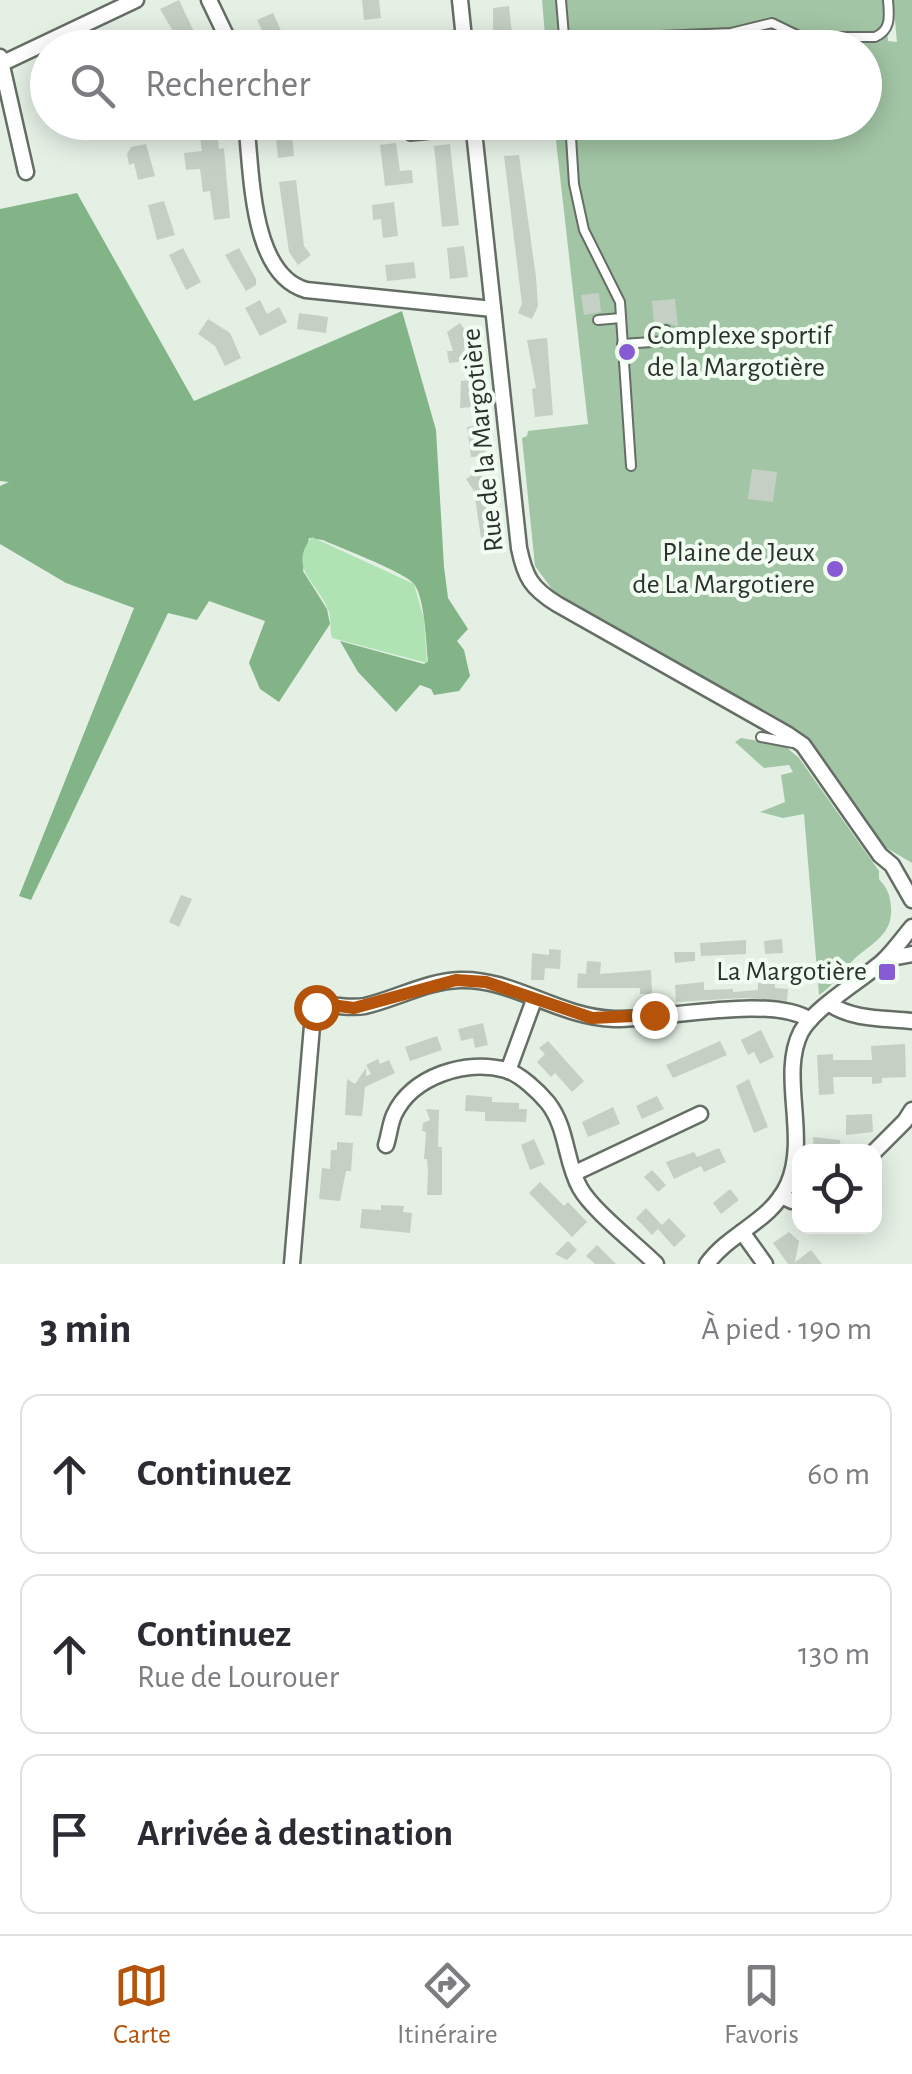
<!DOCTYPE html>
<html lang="fr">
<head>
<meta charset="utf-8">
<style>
	body { margin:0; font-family:"Alegreya Sans",sans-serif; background:#f7f7f7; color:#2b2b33 }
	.controls { position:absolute; right:30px; bottom:30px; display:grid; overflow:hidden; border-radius:20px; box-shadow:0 5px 25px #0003 }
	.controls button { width:90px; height:90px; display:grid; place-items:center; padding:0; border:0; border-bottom:2px solid #e1e1e2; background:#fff; color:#2b2b33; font:50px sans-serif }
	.stop { position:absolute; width:30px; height:30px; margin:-22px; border:8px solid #b45309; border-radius:50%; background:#fff }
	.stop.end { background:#b45309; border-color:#fff; box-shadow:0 2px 10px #0008 }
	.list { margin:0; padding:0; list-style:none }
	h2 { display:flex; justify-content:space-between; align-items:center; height:130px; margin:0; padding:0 40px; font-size:42px }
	h2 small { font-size:32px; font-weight:400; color:#7c7c81 }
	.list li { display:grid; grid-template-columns:65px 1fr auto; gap:30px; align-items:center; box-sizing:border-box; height:160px; margin:0 20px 20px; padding:0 20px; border:2px solid #e1e1e2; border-radius:20px }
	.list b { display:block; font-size:38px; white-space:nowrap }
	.list p { margin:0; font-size:32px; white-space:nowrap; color:#7c7c81 }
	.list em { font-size:32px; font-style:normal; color:#7c7c81 }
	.icon { flex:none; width:55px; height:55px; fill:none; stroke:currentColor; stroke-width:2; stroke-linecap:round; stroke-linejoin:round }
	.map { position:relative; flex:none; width:912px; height:1264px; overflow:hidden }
	.search { position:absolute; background:#fff; box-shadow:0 5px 25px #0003; left:30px; right:30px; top:30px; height:110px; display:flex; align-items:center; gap:25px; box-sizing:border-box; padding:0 35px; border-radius:55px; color:#7c7c81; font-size:38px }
	.sheet { height:670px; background:#fff }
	nav { display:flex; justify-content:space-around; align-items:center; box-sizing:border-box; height:140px; border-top:2px solid #e1e1e2; background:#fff; font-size:28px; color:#7c7c81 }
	nav a { display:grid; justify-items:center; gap:5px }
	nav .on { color:#b45309 }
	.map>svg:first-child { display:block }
	.green { fill:#a2c6a5 }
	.forest { fill:#82b487 }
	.water { fill:#afe3b3 }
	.building { fill:#c5d0c5 }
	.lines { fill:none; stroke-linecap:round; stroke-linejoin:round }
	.lane-casing { stroke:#656e65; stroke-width:12 }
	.street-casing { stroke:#656e65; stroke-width:19 }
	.lane { stroke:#fff; stroke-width:8 }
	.street { stroke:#fff; stroke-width:14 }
	.route { stroke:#b45309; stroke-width:12 }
	.poi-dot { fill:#875bd4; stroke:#f2fdf2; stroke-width:4 }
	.labels { text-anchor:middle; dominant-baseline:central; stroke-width:8; stroke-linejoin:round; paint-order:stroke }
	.poi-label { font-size:28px; fill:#2c312d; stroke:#f2fdf2; text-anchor:end }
	.street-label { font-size:28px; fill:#2c312d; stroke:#f2fdf2 }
</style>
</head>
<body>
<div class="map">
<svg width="912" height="1264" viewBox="0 0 912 1264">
	<rect width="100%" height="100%" fill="#e5f0e5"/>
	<g class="green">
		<polygon points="542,0 885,0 888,41 897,42 893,0 912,0 912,863 880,844 810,742 751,704 554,592 535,566 522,438 527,436 528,431 588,424 554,123 864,122 864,48 546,47"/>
		<path d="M741 738 784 745 799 758 879 871V879C887 888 890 894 891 907 894 939 863 946 847 967 838 978 832 986 819 995L804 814 783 818 760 812 785 802 781 775 793 772 789 765 764 768 735 742Z"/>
	</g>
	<path class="forest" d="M77 193 194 401 402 311 436 430 444 567 448 598 468 629 457 641 464 650 470 676 459 691 434 695 431 689 420 685 396 712 358 672 340 641 424 664 428 661C426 643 425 598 414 584 405 572 340 548 323 540L309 538 303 571 327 609 330 624 279 702 260 689 249 663 265 621 209 601 197 620 168 613 31 900 19 896 134 608 66 583 0 544V486L9 482 0 481V209Z"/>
	<path class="water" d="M312 537 414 584 424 619 427 663 332 638C330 630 331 620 329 612 320 584 286 569 312 537Z"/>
	<g class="building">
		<polygon points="179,0 197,38 181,45 160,9"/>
		<polygon points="362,0 379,0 381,18 364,20"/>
		<polygon points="509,6 513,43 493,45 493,8"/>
		<polygon points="273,13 289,48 270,48 257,20"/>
		<polygon points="123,33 130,48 110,48 106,40"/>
		<polygon points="765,33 780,48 746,48 758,34"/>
		<polygon points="443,37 444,48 410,48 409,41"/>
		<polygon points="500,122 516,122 517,135 501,137"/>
		<polygon points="291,126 294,156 278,158 275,128"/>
		<polygon points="217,129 219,149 224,148 230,218 214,220 210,191 203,192 200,169 186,170 184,153 202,151 199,131"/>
		<polygon points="396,143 400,171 412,170 413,183 385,186 380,145"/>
		<polygon points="146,144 155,176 138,180 134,163 129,165 127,154 131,147"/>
		<polygon points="450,144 459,225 442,227 434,146"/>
		<polygon points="519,155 536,277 538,306 532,319 518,313 522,304 504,156"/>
		<polygon points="296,180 304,246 311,255 298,265 289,252 279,182"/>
		<polygon points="164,201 175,235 157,240 148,205"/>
		<polygon points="394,202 398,236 383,238 381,219 373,220 372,205"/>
		<polygon points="464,246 468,277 450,279 447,248"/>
		<polygon points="183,248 201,282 186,290 169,255"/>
		<polygon points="239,248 256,279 256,285 246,291 225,255"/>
		<polygon points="414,262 416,278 387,281 385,265"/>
		<polygon points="599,293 601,312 584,315 581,295"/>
		<polygon points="675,299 678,326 666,323 654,325 652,301"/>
		<polygon points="260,300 267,314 279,307 287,322 260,336 245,308"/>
		<polygon points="299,313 328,317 326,333 297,329"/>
		<polygon points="208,319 230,333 241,358 225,366 215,346 198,334"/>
		<polygon points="460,323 466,332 468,349 474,348 476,360 449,363 447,351 453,351 447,332"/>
		<polygon points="547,338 553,415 535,417 532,389 536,388 527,340"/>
		<polygon points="477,379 482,406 460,408 461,381"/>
		<polygon points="482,425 486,456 471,457 467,427"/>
		<polygon points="752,469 777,472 773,502 748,499"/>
		<polygon points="478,471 489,486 498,549 483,551 474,491 466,479"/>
		<polygon points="181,895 192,899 179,927 169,922"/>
		<polygon points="782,939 783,953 765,954 764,941"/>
		<polygon points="746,940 746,954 701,956 700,943"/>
		<polygon points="549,949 561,950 560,969 545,968 544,980 531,980 532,953 549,955"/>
		<polygon points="674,952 695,952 695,961 675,963"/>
		<polygon points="587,961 601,962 600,974 651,970 652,994 640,994 640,988 577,988 578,973 586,974"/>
		<polygon points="704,982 704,990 733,989 733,992 758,990 758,983 775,983 775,988 788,989 787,1001 743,998 676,1002 675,985"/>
		<polygon points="483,1023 488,1045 475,1048 473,1038 461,1041 458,1029"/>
		<polygon points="761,1030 774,1057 760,1064 754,1052 748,1055 741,1040"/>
		<polygon points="437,1036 442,1050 410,1061 405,1047"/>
		<polygon points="548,1041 584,1081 572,1092 555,1073 551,1077 537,1062 545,1054 539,1048"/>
		<polygon points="720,1041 727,1055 673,1078 666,1065"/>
		<polygon points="905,1044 906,1077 882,1078 882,1083 872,1084 872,1077 833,1077 834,1094 819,1095 817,1055 833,1054 833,1060 872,1060 871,1046"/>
		<polygon points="378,1059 380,1064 389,1060 395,1073 365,1087 362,1116 345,1115 347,1079 355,1084 366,1068 366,1076 371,1074 366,1065"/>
		<polygon points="749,1079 768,1127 754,1133 736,1086"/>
		<polygon points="466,1095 492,1097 492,1102 519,1103 519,1109 527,1109 526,1122 485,1121 485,1112 465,1111"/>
		<polygon points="657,1096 664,1109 642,1119 636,1106"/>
		<polygon points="613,1107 620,1124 588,1137 582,1122"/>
		<polygon points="426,1109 439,1110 438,1147 442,1147 442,1195 427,1195 428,1172 427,1159 424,1159 426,1132 422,1131 423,1123 430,1120"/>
		<polygon points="872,1114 873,1132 846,1135 846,1115"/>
		<polygon points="813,1137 840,1140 841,1152 814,1152"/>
		<polygon points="534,1139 545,1164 530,1170 521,1145"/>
		<polygon points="337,1142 353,1143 351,1171 346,1171 340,1201 319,1199 322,1168 330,1169 331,1150 337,1150"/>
		<polygon points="719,1148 726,1162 704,1172 701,1166 674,1179 666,1162 694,1152 697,1157"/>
		<polygon points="652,1170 666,1185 658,1192 644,1177"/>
		<polygon points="540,1182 564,1206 568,1202 587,1222 572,1237 529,1193"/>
		<polygon points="730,1189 739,1200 721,1214 713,1203"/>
		<polygon points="381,1205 404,1206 403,1212 412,1213 410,1233 360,1228 362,1209 381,1210"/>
		<polygon points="646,1208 662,1225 669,1218 686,1236 674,1247 658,1229 652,1235 636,1218"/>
		<polygon points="789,1232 799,1241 795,1262 811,1250 822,1264 788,1264 773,1243"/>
		<polygon points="568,1241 577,1250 567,1260 555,1254"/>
		<polygon points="597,1245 616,1264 595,1264 586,1256"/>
	</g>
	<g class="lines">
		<defs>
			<g id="lane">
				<polyline points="561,0 565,48"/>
				<path d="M564 40 731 33 772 23 801 37H875C892 30 889 15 888 0"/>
				<polyline points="570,122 574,184 584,230 620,302 631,466"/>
				<polyline points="410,136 474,130"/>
				<polyline points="598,320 621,318"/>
				<polyline points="622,344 667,341 666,330"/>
				<polyline points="761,737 793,743"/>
			</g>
			<g id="street">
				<polyline points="209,0 232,48"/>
				<polyline points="460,0 465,48"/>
				<polyline points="0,57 26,172"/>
				<polyline points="3,63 136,0"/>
				<path d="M246 122C252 171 250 274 306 290L493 309"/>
				<path d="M473 122 519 548C525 577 531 588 557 604L787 734 803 745 880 855 892 865 912 900"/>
				<polyline points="886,959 912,954"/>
				<path d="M830 1004C852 1020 886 1018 912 1021"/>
				<polyline points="508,1071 534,1000"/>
				<path d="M386 1145C389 1136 390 1124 394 1115 412 1076 466 1059 506 1070 520 1074 539 1092 548 1103 568 1129 565 1162 580 1188 593 1211 636 1244 656 1264"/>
				<polyline points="874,1152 905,1121 912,1110"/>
				<polyline points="575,1173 700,1114"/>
				<polyline points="781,1196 792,1201 800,1199"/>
				<polyline points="742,1232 765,1264"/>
				<path d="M292 1264 313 1014 319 1005C335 1004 349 1009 365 1006 396 999 427 981 460 980 512 978 558 1017 614 1019 663 1020 771 994 810 1020"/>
				<path d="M707 1264C730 1232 771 1222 788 1184 809 1137 779 1075 801 1032 815 1007 859 982 882 962 893 952 902 939 912 927"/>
			</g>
		</defs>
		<use href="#lane" class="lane-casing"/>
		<use href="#street" class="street-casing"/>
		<use href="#lane" class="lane"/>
		<use href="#street" class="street"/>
	</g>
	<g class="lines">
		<polyline class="route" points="316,1007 324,1004 354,1008 456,980 486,982 592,1018 654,1015"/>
	</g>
	<g class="poi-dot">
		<circle cx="627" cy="352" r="10"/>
		<circle cx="835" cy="569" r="10"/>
		<rect x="877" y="962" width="20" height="20" rx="5"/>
	</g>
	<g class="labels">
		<g class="poi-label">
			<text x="647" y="336" text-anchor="start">Complexe sportif<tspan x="647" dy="32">de la Margotière</tspan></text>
			<text x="815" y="553">Plaine de Jeux<tspan x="815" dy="32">de La Margotiere</tspan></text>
			<text x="867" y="972">La Margotière</text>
		</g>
		<g class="street-label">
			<text transform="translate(483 440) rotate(-96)">Rue de la Margotière</text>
		</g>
	</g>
</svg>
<div class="controls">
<button><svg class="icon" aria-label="locate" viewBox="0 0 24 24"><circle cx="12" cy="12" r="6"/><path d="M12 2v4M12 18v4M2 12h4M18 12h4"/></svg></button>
</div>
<div class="stop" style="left:316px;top:1007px"></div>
<div class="stop end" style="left:654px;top:1015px"></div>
<div class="search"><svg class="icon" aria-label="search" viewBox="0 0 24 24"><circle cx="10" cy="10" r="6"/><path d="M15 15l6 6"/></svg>Rechercher</div>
</div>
<section class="sheet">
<h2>3 min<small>À pied · 190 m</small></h2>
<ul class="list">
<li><svg class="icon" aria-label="ahead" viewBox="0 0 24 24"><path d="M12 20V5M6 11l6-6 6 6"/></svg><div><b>Continuez</b></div><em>60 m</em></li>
<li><svg class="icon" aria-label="ahead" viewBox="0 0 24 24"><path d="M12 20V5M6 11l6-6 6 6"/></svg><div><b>Continuez</b><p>Rue de Lourouer</p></div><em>130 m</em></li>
<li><svg class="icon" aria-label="arrive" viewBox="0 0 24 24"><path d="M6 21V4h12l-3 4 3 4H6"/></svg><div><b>Arrivée à destination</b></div></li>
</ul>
</section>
<nav>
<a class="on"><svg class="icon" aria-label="map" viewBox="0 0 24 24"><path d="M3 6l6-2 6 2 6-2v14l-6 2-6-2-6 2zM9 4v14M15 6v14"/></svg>Carte</a>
<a><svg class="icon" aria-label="directions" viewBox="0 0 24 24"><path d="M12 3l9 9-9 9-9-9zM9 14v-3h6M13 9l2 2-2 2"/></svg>Itinéraire</a>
<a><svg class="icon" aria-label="saved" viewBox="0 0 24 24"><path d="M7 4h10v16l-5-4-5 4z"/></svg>Favoris</a>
</nav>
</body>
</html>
